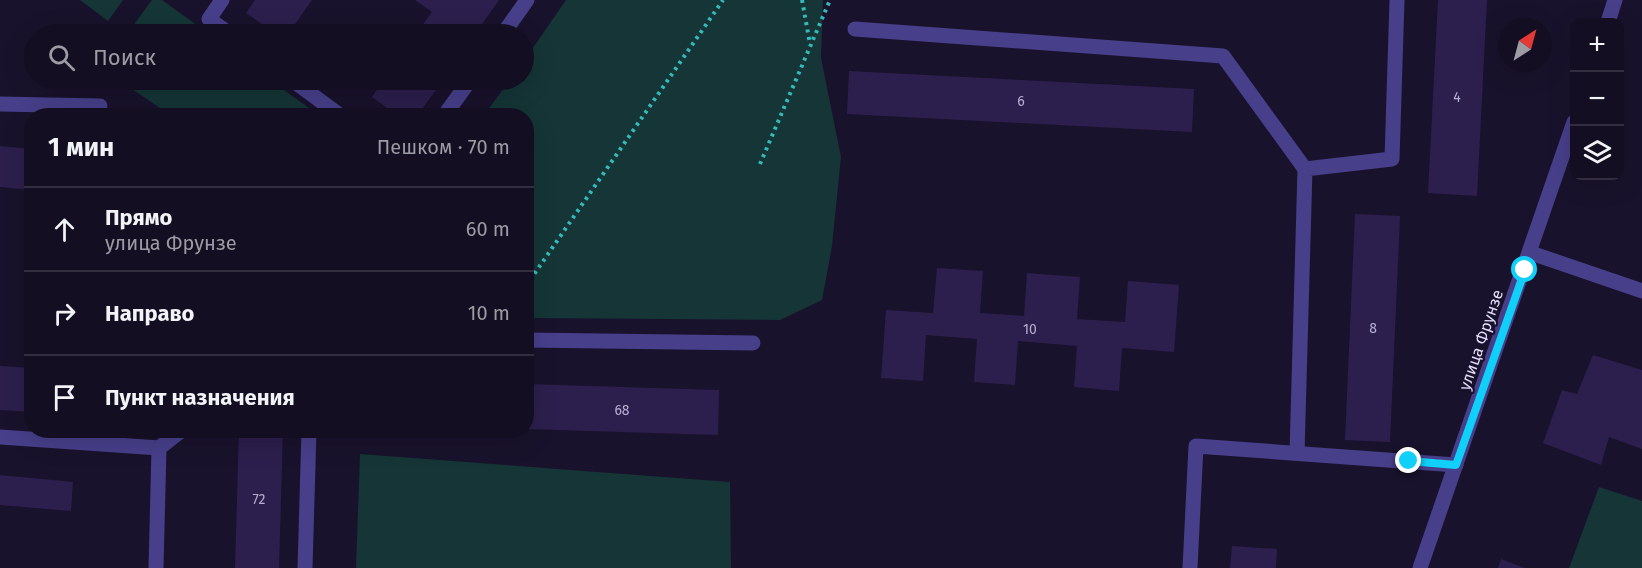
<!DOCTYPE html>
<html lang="ru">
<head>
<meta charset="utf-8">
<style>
	body { margin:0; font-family:"Fira Sans",sans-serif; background:#201c2e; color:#f1f3f6 }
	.controls { position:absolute; right:18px; top:18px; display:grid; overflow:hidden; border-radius:12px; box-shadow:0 6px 24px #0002 }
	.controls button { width:54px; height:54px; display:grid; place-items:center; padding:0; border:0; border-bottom:2px solid #322e3f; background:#130e21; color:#f1f3f6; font:30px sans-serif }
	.compass { position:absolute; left:1498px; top:18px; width:54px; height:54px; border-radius:50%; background:#130e21; box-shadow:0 6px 24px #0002; rotate:36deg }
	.stop { position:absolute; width:18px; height:18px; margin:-14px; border:4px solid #10d0f9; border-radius:50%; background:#fff }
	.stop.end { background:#10d0f9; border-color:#fff; box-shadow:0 2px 6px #0008 }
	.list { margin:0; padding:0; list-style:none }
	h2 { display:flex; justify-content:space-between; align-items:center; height:78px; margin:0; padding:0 24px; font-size:26px }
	h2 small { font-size:20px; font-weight:400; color:#9d9ca5 }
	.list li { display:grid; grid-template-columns:39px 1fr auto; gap:18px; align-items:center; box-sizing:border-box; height:84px; padding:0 24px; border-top:2px solid #322e3f }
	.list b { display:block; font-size:22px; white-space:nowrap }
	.list p { margin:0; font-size:20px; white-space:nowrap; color:#9d9ca5 }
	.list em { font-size:20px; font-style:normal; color:#9d9ca5 }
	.icon { flex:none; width:33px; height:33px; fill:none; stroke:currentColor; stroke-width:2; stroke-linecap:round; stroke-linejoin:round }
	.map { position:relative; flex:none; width:1642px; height:568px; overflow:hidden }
	.search { position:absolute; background:#130e21; box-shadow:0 6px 24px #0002; left:24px; top:24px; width:510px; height:66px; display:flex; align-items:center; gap:15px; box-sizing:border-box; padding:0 21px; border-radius:33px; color:#9d9ca5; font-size:22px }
	.panel { position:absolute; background:#130e21; box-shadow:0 6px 24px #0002; left:24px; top:108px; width:510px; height:330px; border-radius:24px }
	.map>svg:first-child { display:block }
	.green { fill:#153536 }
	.building { fill:#2c1f4d }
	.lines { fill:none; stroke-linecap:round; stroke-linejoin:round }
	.path { stroke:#35babc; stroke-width:4; stroke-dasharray:3 4.5; stroke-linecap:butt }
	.minor { stroke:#473f8a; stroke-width:15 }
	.route { stroke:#10d0f9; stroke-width:8 }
	.labels { text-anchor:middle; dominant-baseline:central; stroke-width:4.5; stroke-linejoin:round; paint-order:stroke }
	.number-label { font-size:14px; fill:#b6aed2 }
	.street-label { font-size:16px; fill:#e4defe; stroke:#19122c }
</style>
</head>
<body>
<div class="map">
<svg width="1642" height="568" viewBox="0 0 1642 568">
	<rect width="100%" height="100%" fill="#19122c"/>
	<g class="green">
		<polygon points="80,0 123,0 108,21"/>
		<polygon points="152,0 162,0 209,34 127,34"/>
		<polygon points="566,0 823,0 821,58 841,157 832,246 822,300 780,320 527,318 526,116 484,115 510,80 524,80 524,61"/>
		<polygon points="119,80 270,80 319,115 170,115"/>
		<polygon points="27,226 31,226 31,271 26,271"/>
		<polygon points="360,454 730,482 731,568 356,568"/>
		<polygon points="1599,487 1642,501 1642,568 1569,568"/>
	</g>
	<g class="building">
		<polygon points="255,0 312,0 288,34 276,34 246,13"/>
		<polygon points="415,0 499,0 475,34 416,34 432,12"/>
		<polygon points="1438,0 1487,0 1477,196 1428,193"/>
		<polygon points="849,71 1194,89 1192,132 847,114"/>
		<polygon points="384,80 443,80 417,116 398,116 372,97"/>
		<polygon points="0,146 32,149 32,190 0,187"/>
		<polygon points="1355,214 1400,216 1390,442 1345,440"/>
		<polygon points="937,268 983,271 980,313 1024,316 1027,273 1080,277 1077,319 1125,322 1128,281 1179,285 1174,352 1122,348 1119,391 1074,387 1077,346 1018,341 1015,385 974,382 977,339 926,335 923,381 881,378 886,310 933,313"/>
		<polygon points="1593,355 1642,370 1642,449 1609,437 1601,465 1543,443 1562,390 1577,394"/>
		<polygon points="0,366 32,368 32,412 0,410"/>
		<polygon points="526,384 719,390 718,435 526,429"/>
		<polygon points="239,430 283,430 279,568 235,568"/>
		<polygon points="0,475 73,482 71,511 0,505"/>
		<polygon points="1232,546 1277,549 1276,568 1230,568"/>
		<polygon points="1501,559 1525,568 1498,568"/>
	</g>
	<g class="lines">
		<g class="path">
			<polyline points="802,0 810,44"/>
			<polyline points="760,164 830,0"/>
			<polyline points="526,286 723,0"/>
		</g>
		<g class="minor">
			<polyline points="222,0 209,19 230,34"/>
			<polyline points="1608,22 1615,0"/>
			<polyline points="855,29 1223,56 1305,169"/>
			<polyline points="503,34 527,0"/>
			<polyline points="292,80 341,116"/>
			<polyline points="0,104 100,106"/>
			<polyline points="444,116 470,80"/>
			<polyline points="1531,253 1642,291"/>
			<polyline points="526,340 753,343"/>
			<polyline points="0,437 159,448 182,430"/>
			<polyline points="1297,453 1305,169 1392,159 1397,0"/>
			<polyline points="156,568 159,448"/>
			<polyline points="305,568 309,430"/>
			<polyline points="1190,568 1196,446 1456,465"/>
			<polyline points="1420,568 1574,122"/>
		</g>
	</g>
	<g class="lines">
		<polyline class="route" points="1409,461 1456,465 1525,270"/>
	</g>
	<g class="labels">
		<g class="number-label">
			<text x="1457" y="97">4</text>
			<text x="1021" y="101">6</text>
			<text x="1373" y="328">8</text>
			<text x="1030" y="329">10</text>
			<text x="622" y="410">68</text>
			<text x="259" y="499">72</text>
		</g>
		<g class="street-label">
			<text transform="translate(1481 340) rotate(-71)">улица Фрунзе</text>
		</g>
	</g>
</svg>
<div class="controls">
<button>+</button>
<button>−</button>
<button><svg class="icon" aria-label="layers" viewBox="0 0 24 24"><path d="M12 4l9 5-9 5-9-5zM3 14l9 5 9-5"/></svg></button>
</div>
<svg class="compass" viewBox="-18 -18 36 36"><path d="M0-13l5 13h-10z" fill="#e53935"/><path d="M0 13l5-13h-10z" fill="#9d9ca5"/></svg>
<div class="stop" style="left:1525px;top:270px"></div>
<div class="stop end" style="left:1409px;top:461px"></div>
<div class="search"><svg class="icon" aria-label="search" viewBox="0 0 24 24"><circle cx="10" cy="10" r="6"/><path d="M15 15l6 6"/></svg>Поиск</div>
<section class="panel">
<h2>1 мин<small>Пешком · 70 m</small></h2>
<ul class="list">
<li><svg class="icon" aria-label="ahead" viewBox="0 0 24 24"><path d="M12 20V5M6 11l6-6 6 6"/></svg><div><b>Прямо</b><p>улица Фрунзе</p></div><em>60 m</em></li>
<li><svg class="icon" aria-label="right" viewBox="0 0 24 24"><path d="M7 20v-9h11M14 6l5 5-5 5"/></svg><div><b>Направо</b></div><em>10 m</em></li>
<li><svg class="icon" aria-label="arrive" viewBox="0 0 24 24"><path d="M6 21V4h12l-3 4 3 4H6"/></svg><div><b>Пункт назначения</b></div></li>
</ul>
</section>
</div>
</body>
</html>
